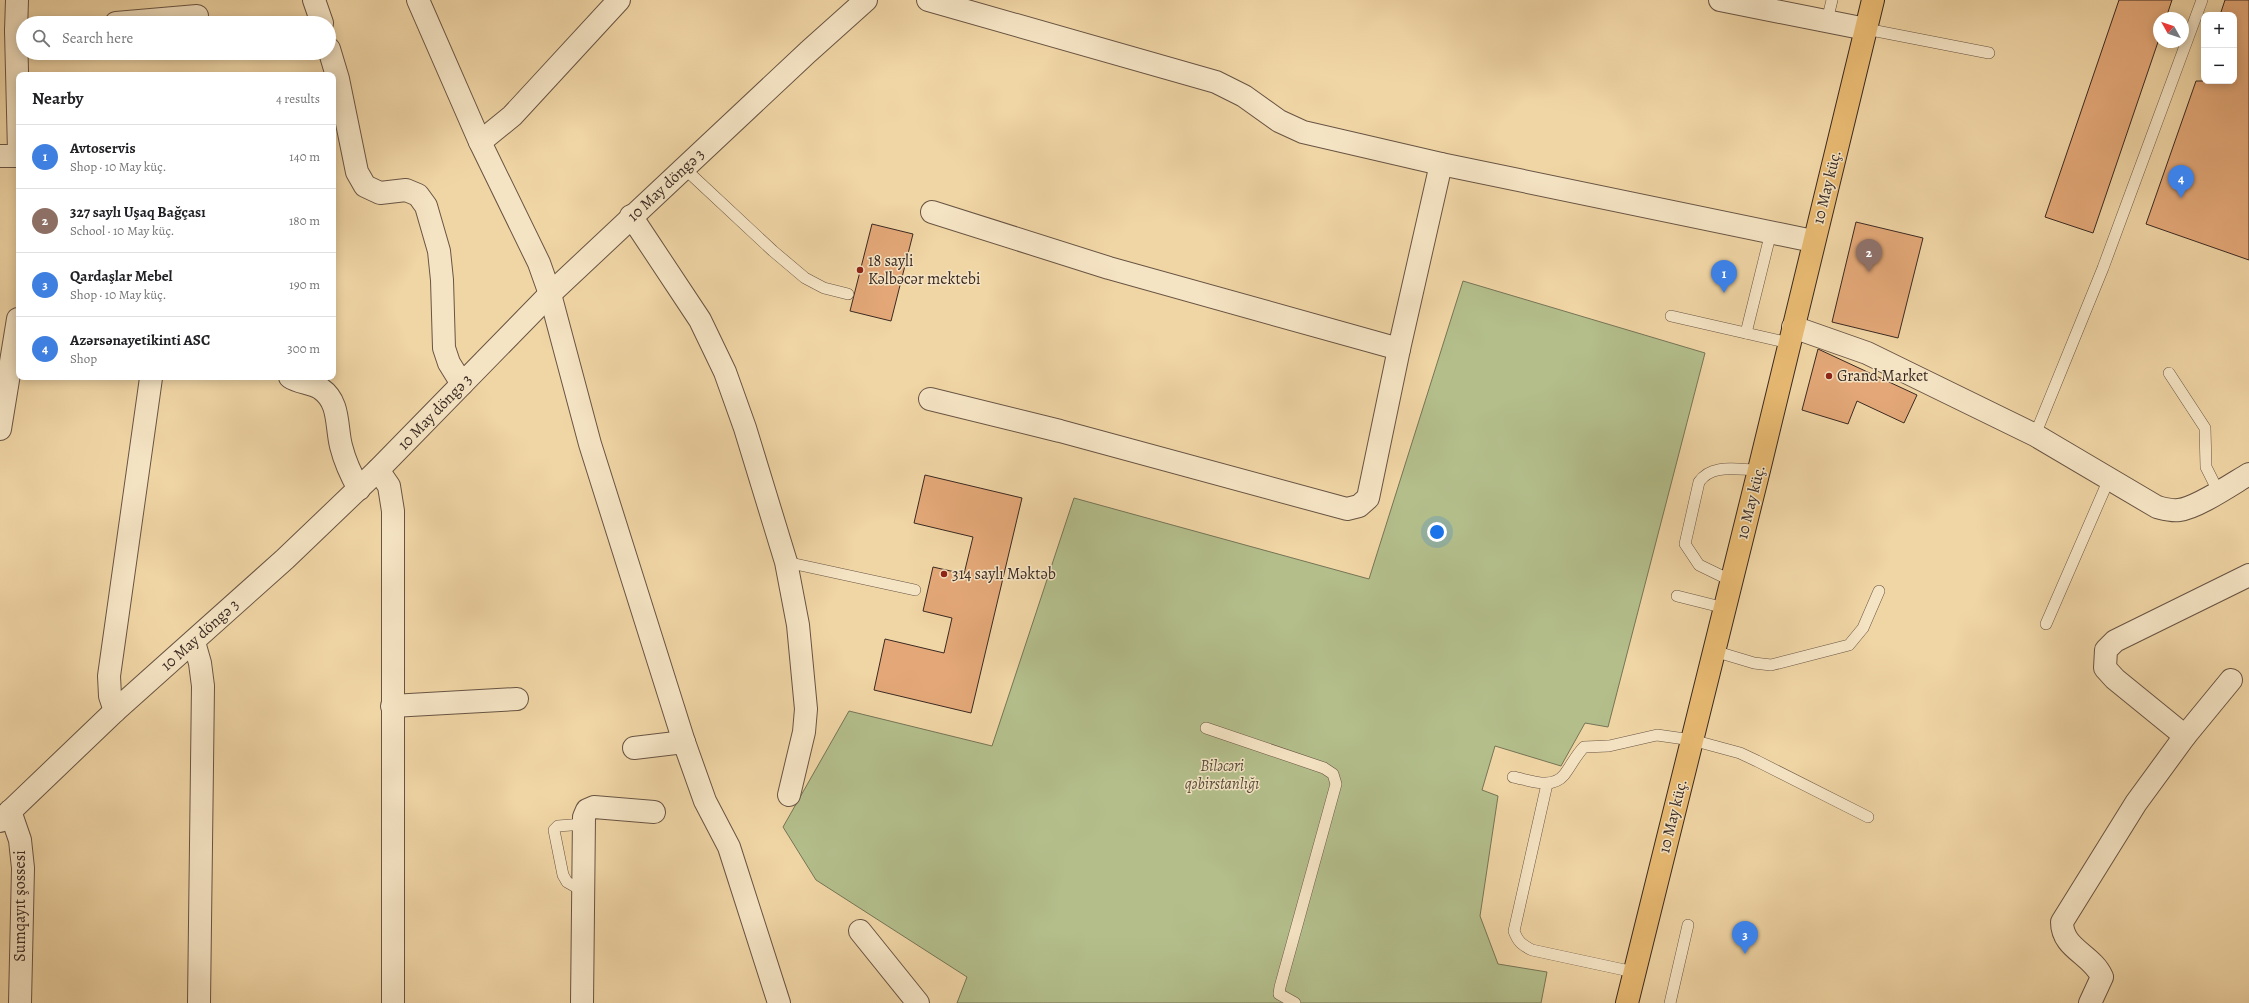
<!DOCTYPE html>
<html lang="en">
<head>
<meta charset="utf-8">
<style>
	body { margin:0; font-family:Alegreya,serif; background:#f2f2f2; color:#202124 }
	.controls { position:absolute; right:12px; top:12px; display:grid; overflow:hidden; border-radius:8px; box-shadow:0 2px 10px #0003 }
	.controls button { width:36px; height:36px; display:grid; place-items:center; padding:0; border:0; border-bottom:1px solid #e0e0e0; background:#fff; color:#202124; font:20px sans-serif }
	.compass { position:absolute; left:2153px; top:12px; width:36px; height:36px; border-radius:50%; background:#fff; box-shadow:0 2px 10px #0003; rotate:310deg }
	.you { position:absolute; left:1437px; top:532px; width:14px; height:14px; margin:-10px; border:3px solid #fff; border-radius:50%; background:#1a73e8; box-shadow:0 0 0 6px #1a73e833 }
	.badge { display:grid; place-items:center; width:26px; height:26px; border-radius:50%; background:#8f2418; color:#fff; font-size:13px; font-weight:700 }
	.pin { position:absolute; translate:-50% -33px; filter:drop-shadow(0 1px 2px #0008) }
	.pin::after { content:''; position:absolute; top:21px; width:14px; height:12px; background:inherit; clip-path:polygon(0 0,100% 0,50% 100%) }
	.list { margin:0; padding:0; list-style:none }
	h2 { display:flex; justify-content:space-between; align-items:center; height:52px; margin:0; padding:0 16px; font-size:17px }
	h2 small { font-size:13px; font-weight:400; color:#757577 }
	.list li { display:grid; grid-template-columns:26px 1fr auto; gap:12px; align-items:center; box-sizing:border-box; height:64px; padding:0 16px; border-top:1px solid #e0e0e0 }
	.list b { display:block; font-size:15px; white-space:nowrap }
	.list p { margin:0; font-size:13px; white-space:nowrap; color:#757577 }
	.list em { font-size:13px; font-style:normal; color:#757577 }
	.icon { flex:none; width:22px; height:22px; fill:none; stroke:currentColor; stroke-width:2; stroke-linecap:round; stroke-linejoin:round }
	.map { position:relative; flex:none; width:2249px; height:1003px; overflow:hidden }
	.search { position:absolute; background:#fff; box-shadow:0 2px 10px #0003; left:16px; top:16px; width:320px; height:44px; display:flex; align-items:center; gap:10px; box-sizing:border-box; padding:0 14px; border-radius:22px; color:#757577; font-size:15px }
	.panel { position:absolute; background:#fff; box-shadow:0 2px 10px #0003; left:16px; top:72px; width:320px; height:308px; border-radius:8px }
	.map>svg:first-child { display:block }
	.green { fill:#b3be8b; stroke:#767456 }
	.building { fill:#e4a878; stroke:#3a2922 }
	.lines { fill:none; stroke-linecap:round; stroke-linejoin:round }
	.service-casing { stroke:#685443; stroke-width:12 }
	.minor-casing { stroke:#685443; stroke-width:24 }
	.primary-casing { stroke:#3a2922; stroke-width:24 }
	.service { stroke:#f5e4c4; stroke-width:11 }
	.minor { stroke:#f5e4c4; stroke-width:22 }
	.primary { stroke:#e8ba72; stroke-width:22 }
	.poi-dot { fill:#8f2418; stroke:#f5e4c4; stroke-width:1.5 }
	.labels { text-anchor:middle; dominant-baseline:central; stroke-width:3; stroke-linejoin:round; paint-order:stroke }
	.street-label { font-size:16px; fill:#3a2922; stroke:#f5e4c4 }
	.poi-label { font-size:16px; fill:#3a2922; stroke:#f5e4c4; text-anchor:start }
	.park-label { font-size:16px; font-style:italic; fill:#584e3c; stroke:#f5e4c4 }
</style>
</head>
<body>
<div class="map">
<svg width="2249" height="1003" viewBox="0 0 2249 1003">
	<rect width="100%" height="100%" fill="#f0d5a5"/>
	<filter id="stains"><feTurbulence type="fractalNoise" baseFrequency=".005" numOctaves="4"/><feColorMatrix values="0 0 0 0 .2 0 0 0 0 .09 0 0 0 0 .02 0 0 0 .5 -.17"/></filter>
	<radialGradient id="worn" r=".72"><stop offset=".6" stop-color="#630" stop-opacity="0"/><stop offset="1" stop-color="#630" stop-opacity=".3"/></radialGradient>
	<polygon class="green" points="1463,281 1705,353 1608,727 1585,723 1561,766 1495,746 1482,790 1498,796 1480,916 1498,964 1547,972 1541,1003 957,1003 967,977 816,880 783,827 849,711 992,746 1074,498 1369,579"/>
	<g class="building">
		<polygon points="2119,0 2172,0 2166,18 2159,18 2159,39 2093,233 2045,217"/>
		<polygon points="2225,0 2249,0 2249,260 2146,224 2196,81 2234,81 2234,15 2220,15"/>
		<polygon points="1856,222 1923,238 1898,338 1832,322"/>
		<polygon points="872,224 913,234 891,321 850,311"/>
		<polygon points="1818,349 1917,395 1904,423 1857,401 1848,424 1802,410"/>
		<polygon points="925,475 1022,498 971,713 874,690 885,639 944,653 952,618 923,611 933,567 964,574 973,537 914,523"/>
	</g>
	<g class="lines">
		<defs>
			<g id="service">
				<polyline points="1827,21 1832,0"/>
				<polyline points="1866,29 1989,53"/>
				<polyline points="684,168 773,251 805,278 824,288 848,294"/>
				<polyline points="1671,316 1789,343"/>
				<polyline points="1746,333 1771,232"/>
				<polyline points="2169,373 2205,428 2206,467 2218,491"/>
				<polyline points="2035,435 2103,268 2202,0"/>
				<polyline points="786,562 915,590"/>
				<path d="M1732 581 1699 565 1685 544 1699 482C1712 463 1738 470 1759 470"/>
				<polyline points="1677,596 1725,608"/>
				<polyline points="2046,624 2109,479"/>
				<polyline points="1714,651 1754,663 1771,665 1849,645 1863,628 1879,591"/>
				<polyline points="1206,728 1324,768 1333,774 1336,784 1280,987 1279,994 1295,1003"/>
				<path d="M1513 777C1529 780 1552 790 1564 775 1571 766 1576 755 1584 747L1609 746 1657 735 1692 740 1740 753 1757 761 1868 817"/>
				<path d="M1547 784 1514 931C1518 942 1522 945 1532 950L1634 972"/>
				<polyline points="583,891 567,882 563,875 554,830 558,826 584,824"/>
				<polyline points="1670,1003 1688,925"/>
			</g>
			<g id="minor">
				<polyline points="314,0 322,23"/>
				<polyline points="418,0 480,142 539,263 550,294 590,444 684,742 705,801 729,847 779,1003"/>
				<polyline points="928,0 1216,82 1244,96 1279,121 1303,132 1441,164 1813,241"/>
				<polyline points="1720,0 1866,29"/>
				<polyline points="116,23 197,16"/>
				<polyline points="16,31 17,0"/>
				<polyline points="329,49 338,79 357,172 365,186 380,193 406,190 418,195 426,206 439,251 442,280 444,348 449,363 462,384"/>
				<polyline points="480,142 512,116 619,0"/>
				<polyline points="19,152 16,31 23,31"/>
				<polyline points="0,156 19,156"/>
				<polyline points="932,212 1109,268 1399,349"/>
				<polyline points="631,216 700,320 725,372 745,428 786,562 798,625 806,709 804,732 789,795"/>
				<path d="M1793 327 1867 353 2035 435 2157 507C2165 509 2171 511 2179 510 2197 508 2232 484 2249 474"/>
				<path d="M290 377C299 383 313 383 321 389 340 402 336 426 341 446 345 462 351 475 359 489"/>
				<polyline points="930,399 1060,431 1347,509 1359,506 1368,498 1399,349 1441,164"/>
				<polyline points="0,429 18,319"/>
				<polyline points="378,470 389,486 393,511 393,1003"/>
				<polyline points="194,642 200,663 203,686 199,1003"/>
				<polyline points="392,706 517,699"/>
				<polyline points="115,711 110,696 109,676 151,378"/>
				<polyline points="2185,736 2231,680"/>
				<polyline points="634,748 684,742"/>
				<polyline points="10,811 20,840 23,868 20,1003"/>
				<polyline points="0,821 115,711 285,559 378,470 550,294 808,52 866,0"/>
				<polyline points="860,931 918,1003"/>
				<polyline points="582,1003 584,817 587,810 594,807 654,812"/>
				<path d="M2090 1003 2102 977C2092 954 2062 949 2062 922L2136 803 2185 736 2115 679 2105 668 2106 650 2115 641 2249 575"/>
			</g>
			<polyline id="primary" points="1627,1003 1759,470 1873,0"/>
		</defs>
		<use href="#service" class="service-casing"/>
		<use href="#minor" class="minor-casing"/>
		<use href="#primary" class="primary-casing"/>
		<use href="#service" class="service"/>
		<use href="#minor" class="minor"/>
		<use href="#primary" class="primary"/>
	</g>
	<g class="poi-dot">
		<circle cx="860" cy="270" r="4"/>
		<circle cx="1829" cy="376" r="4"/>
		<circle cx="944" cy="574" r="4"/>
	</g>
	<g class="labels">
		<g class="street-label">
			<text transform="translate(666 185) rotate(-43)">10 May döngə 3</text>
			<text transform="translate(1827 187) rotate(-76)">10 May küç.</text>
			<text transform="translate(435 412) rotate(-46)">10 May döngə 3</text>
			<text transform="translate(1751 502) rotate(-76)">10 May küç.</text>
			<text transform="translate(200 635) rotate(-42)">10 May döngə 3</text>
			<text transform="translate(1673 816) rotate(-76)">10 May küç.</text>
			<text transform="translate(20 906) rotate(-90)">Sumqayıt şossesi</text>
		</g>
		<g class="poi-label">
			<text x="868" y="261">18 sayli<tspan x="868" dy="18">Kəlbəcər mektebi</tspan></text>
			<text x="1837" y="376">Grand Market</text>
			<text x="952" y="574">314 saylı Məktəb</text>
		</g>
		<g class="park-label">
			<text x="1222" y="766">Biləcəri<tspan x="1222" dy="18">qəbirstanlığı</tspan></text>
		</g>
	</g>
	<rect width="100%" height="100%" filter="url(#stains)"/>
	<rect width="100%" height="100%" fill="url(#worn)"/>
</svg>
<div class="controls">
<button>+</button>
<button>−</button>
</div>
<svg class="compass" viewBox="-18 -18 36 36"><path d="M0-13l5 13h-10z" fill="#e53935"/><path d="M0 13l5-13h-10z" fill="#757577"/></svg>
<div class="you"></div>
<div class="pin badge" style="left:1724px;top:293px;background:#3f7fe0">1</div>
<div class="pin badge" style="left:1869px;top:272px;background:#8d6e63">2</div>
<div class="pin badge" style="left:1745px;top:954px;background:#3f7fe0">3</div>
<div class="pin badge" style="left:2181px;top:198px;background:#3f7fe0">4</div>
<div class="search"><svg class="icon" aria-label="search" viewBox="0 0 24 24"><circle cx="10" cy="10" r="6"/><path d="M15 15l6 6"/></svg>Search here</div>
<section class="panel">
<h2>Nearby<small>4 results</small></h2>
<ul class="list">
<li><span class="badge" style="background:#3f7fe0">1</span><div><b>Avtoservis</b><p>Shop · 10 May küç.</p></div><em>140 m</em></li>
<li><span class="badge" style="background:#8d6e63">2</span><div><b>327 saylı Uşaq Bağçası</b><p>School · 10 May küç.</p></div><em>180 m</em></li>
<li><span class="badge" style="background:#3f7fe0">3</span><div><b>Qardaşlar Mebel</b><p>Shop · 10 May küç.</p></div><em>190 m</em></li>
<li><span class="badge" style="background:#3f7fe0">4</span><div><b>Azərsənayetikinti ASC</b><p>Shop</p></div><em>300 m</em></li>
</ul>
</section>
</div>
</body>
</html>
